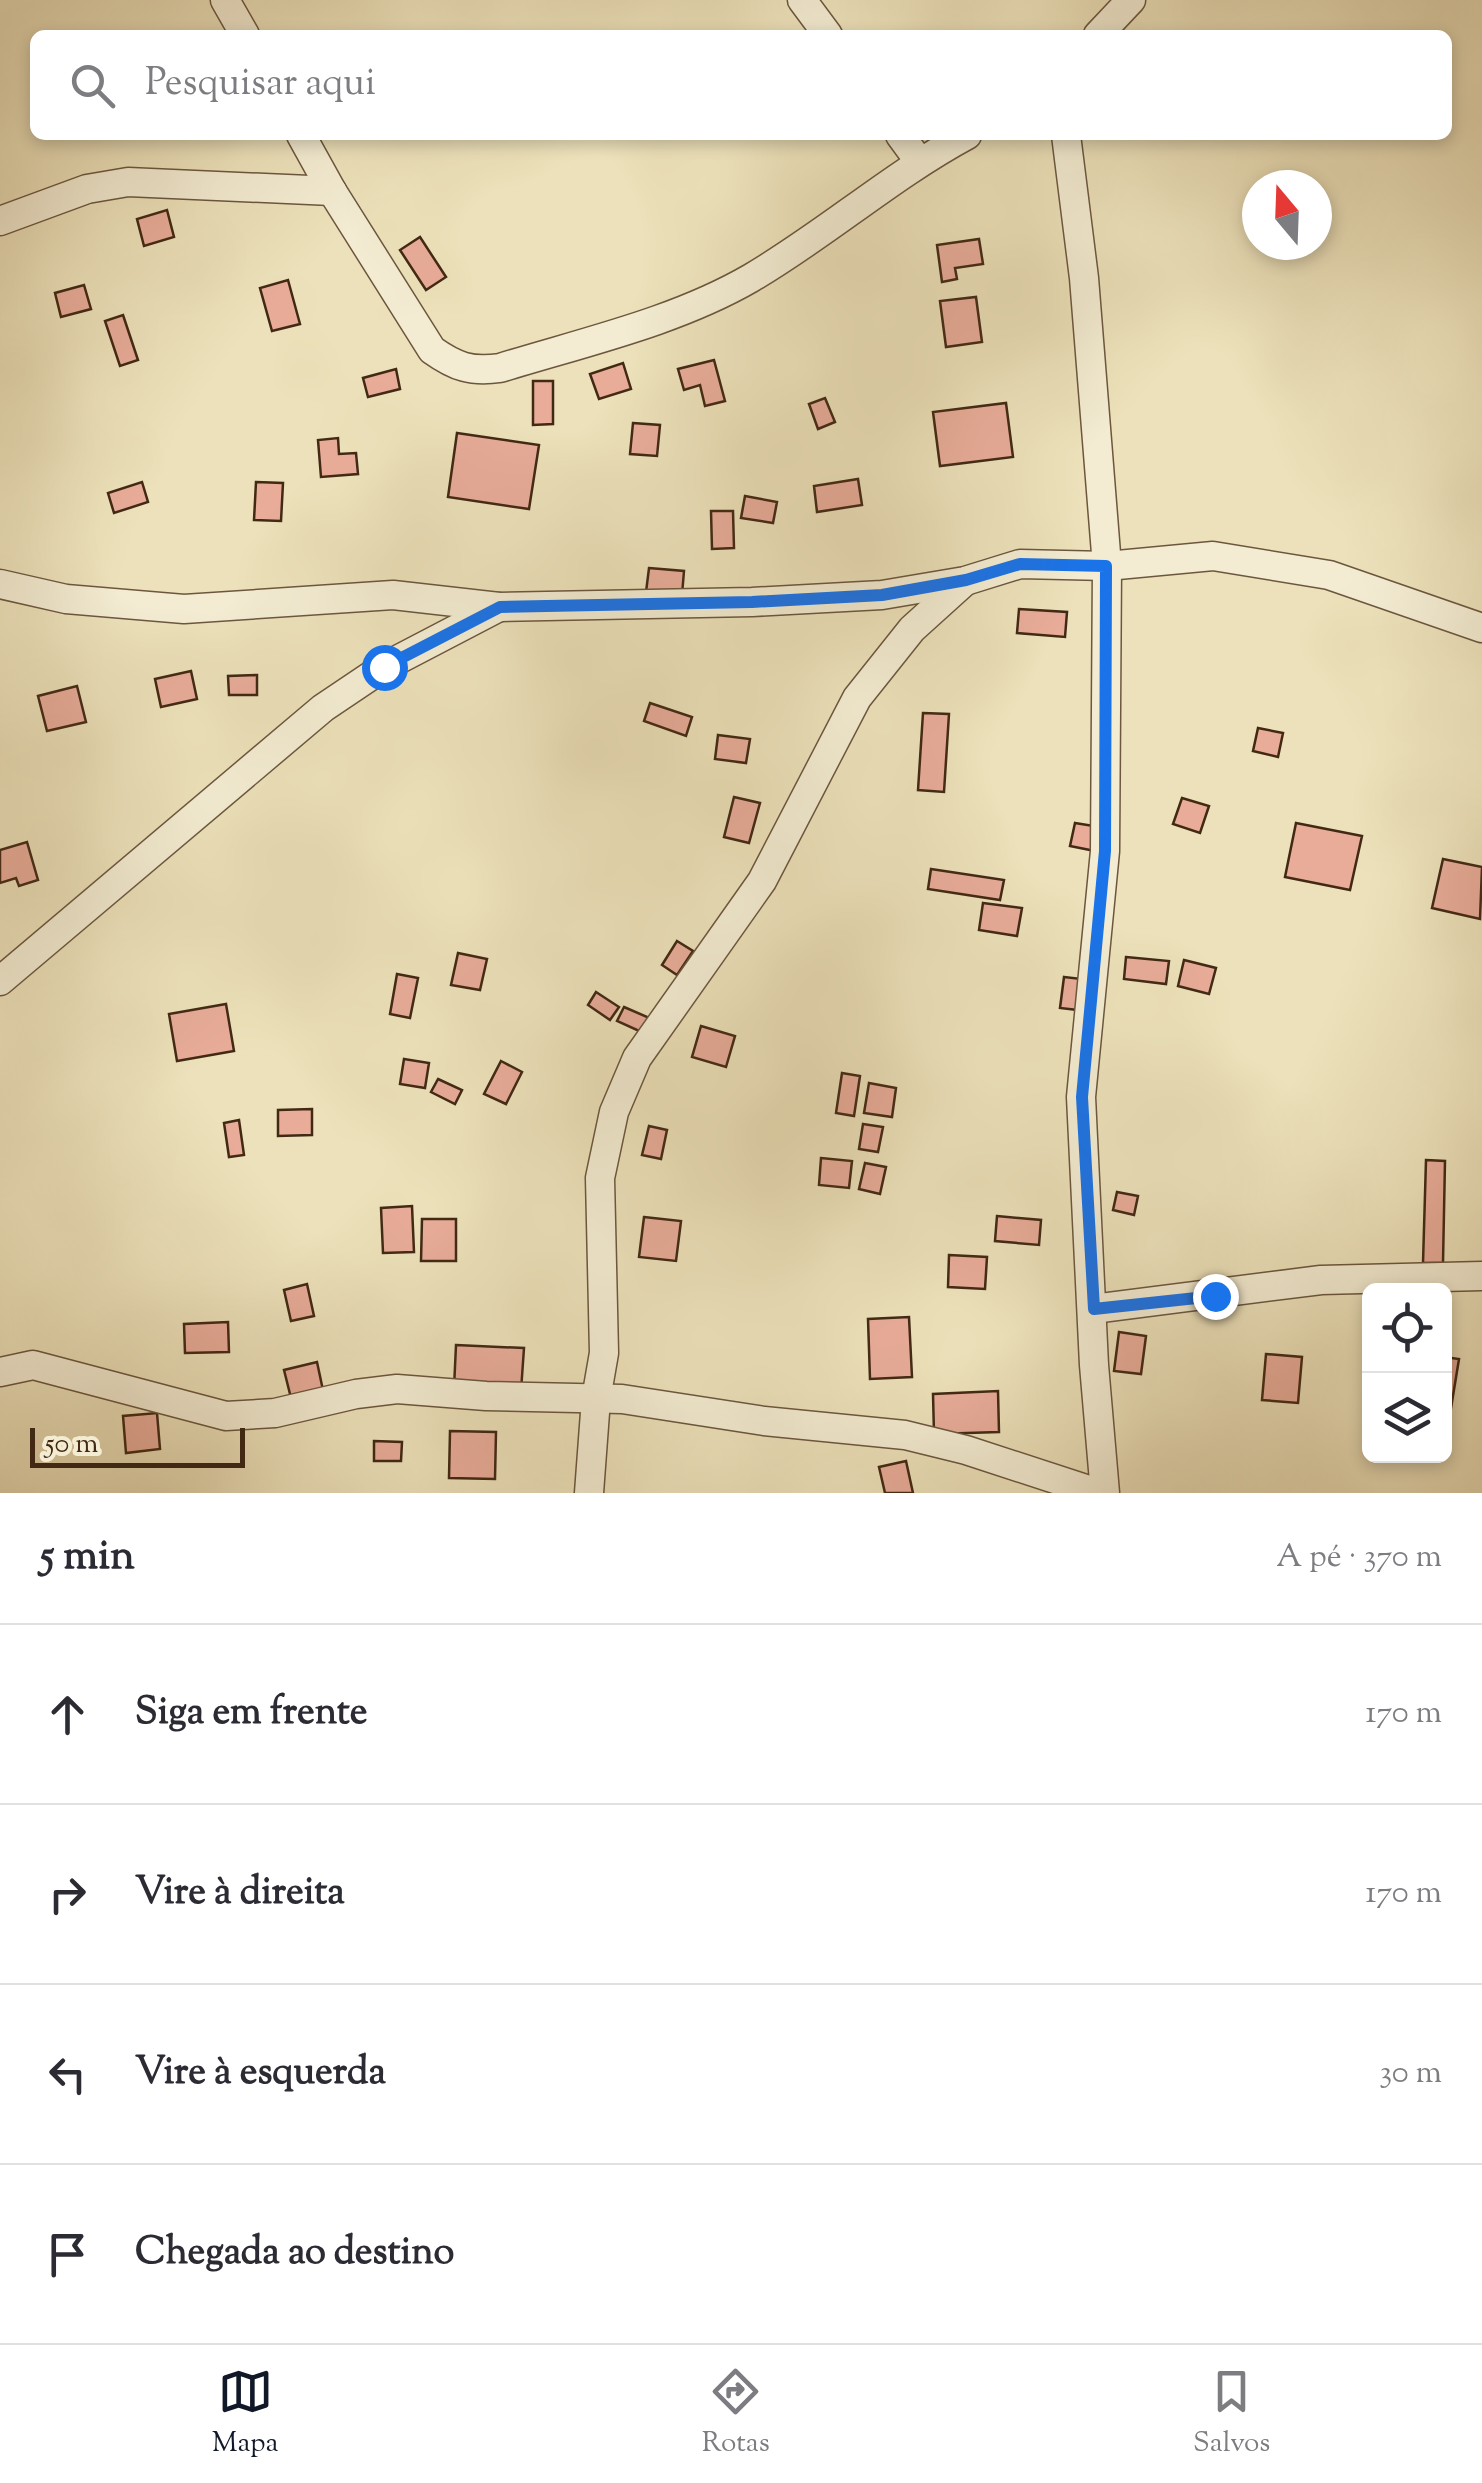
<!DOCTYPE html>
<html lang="pt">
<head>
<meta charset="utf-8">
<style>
	body { margin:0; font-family:"Sorts Mill Goudy",serif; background:#f2f2f3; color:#2b2b33 }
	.controls { position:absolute; right:30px; bottom:30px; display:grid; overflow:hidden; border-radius:15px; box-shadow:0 5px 15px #0003 }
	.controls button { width:90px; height:90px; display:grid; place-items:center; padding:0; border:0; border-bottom:2px solid #e1e1e2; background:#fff; color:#2b2b33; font:50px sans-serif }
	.compass { position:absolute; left:1242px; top:170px; width:90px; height:90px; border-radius:50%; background:#fff; box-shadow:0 5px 15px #0003; rotate:341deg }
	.scale { position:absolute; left:30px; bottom:25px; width:215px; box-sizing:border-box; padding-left:10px; border:5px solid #422914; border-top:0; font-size:28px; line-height:35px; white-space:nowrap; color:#422914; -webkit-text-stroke:8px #f3ecd2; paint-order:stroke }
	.stop { position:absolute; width:30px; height:30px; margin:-22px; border:8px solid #1a73e8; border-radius:50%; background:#fff }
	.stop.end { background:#1a73e8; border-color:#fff; box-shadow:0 2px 10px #0008 }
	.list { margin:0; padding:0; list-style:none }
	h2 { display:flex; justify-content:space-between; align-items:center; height:130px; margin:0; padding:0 40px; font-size:42px }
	h2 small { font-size:32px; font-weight:400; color:#7c7c81 }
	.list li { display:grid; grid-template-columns:65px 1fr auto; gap:30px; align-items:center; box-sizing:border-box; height:180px; padding:0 40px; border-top:2px solid #e1e1e2 }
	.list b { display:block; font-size:38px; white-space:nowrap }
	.list em { font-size:32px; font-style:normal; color:#7c7c81 }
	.icon { flex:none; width:55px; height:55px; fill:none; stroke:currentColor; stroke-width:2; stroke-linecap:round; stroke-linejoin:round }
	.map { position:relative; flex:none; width:1482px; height:1493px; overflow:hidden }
	.search { position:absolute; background:#fff; box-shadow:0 5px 15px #0003; left:30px; right:30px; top:30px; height:110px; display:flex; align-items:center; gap:25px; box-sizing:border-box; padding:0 35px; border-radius:15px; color:#7c7c81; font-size:38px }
	.sheet { height:850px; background:#fff }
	nav { display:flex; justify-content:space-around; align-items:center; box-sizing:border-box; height:140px; border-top:2px solid #e1e1e2; background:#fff; font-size:28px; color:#7c7c81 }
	nav a { display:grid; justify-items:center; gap:5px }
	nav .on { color:#111827 }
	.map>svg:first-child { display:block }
	.building { fill:#e8ac99; stroke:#422914; stroke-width:2.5 }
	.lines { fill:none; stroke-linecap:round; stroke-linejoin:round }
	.street-casing { stroke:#6c573e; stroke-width:31 }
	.street { stroke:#f3ecd2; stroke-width:28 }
	.route { stroke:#1a73e8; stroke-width:12 }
</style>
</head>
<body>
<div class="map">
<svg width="1482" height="1493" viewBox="0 0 1482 1493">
	<rect width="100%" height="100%" fill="#ece1ba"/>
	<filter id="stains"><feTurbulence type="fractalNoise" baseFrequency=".002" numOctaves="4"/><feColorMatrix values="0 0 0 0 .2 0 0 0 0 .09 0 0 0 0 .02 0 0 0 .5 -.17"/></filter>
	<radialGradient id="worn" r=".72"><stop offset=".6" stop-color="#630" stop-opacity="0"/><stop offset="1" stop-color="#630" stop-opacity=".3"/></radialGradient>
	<g class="building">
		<polygon points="167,210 174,237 144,246 137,219"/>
		<polygon points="420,237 446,277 426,290 400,250"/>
		<polygon points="979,239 983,264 955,268 957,279 942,282 937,245"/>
		<polygon points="288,280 300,324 272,331 260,288"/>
		<polygon points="84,285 91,309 61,317 55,293"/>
		<polygon points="976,297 982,342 946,347 940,301"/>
		<polygon points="123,315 138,360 120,366 105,321"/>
		<polygon points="714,360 725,401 705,406 700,385 684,390 678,369"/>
		<polygon points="623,363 631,389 599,399 590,374"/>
		<polygon points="396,369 400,389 368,397 363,378"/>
		<polygon points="533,381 553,381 553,424 533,425"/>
		<polygon points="825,398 835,422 818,429 809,404"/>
		<polygon points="1006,403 1013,457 940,466 933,412"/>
		<polygon points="633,423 660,425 657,456 630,454"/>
		<polygon points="457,433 539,445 529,509 448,497"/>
		<polygon points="338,438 339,454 356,453 358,474 321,477 318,440"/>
		<polygon points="858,479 862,505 817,512 814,486"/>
		<polygon points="142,482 148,502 114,513 108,493"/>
		<polygon points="256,482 283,483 281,521 254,520"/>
		<polygon points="745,496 777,502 773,523 741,518"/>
		<polygon points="711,511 733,511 734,548 712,549"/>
		<polygon points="649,568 684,571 682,595 646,592"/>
		<polygon points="1019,609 1067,612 1065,637 1017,633"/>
		<polygon points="191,671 197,699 161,707 155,679"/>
		<polygon points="257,675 257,695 229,695 228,676"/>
		<polygon points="77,686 86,722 47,731 38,696"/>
		<polygon points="650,703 692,717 686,736 644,721"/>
		<polygon points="923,713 949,714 944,792 918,790"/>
		<polygon points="1258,728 1283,733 1278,757 1253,751"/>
		<polygon points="718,735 750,739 746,763 715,759"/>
		<polygon points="734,797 760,803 749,843 724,837"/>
		<polygon points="1182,798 1209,806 1200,833 1173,824"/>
		<polygon points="1075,823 1100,827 1095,851 1070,846"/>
		<polygon points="1296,823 1362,836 1350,890 1285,877"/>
		<polygon points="27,842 38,880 19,886 16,878 0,883 0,850"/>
		<polygon points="1443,859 1482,867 1480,919 1432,908"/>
		<polygon points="931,869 1004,880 1000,900 928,889"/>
		<polygon points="983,903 1022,908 1017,936 979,930"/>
		<polygon points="677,941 693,951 677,975 662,965"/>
		<polygon points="458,953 487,959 480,990 451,985"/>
		<polygon points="1126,957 1169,961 1166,984 1124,979"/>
		<polygon points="1184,960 1216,968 1209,994 1178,986"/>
		<polygon points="397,974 418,978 410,1018 390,1014"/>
		<polygon points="1064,977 1082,979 1078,1010 1060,1008"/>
		<polygon points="596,992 619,1007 610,1020 588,1005"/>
		<polygon points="226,1004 234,1051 177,1061 169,1014"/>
		<polygon points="624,1007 654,1020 648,1035 617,1021"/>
		<polygon points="701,1026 735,1036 726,1067 692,1057"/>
		<polygon points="404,1059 429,1063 425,1088 400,1084"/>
		<polygon points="501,1061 522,1072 506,1104 484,1094"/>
		<polygon points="842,1073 860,1076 854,1116 836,1113"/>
		<polygon points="438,1079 462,1090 455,1104 431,1092"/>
		<polygon points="869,1083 896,1088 892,1117 864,1113"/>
		<polygon points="312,1109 312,1135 278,1136 278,1110"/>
		<polygon points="239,1120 244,1155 229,1157 224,1123"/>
		<polygon points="863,1124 883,1127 878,1152 859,1149"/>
		<polygon points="649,1126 667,1130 661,1159 642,1155"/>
		<polygon points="821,1158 852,1161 849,1188 819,1185"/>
		<polygon points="1426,1160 1445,1161 1443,1263 1423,1263"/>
		<polygon points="865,1163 886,1167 880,1194 859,1189"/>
		<polygon points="1117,1192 1138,1196 1134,1215 1113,1210"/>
		<polygon points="412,1206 414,1252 383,1253 381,1208"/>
		<polygon points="997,1216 1041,1220 1039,1245 995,1241"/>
		<polygon points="644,1217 681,1221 676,1261 639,1257"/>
		<polygon points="422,1219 456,1219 456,1261 421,1261"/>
		<polygon points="949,1255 987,1257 985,1289 948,1287"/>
		<polygon points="307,1284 314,1316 291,1321 284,1290"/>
		<polygon points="909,1317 912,1377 870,1379 868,1319"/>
		<polygon points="228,1322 229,1352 185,1353 184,1324"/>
		<polygon points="1119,1332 1146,1336 1141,1374 1114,1371"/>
		<polygon points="456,1345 524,1348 521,1391 454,1388"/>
		<polygon points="1266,1354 1302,1357 1298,1403 1262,1400"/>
		<polygon points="1444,1357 1459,1359 1451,1408 1444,1407"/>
		<polygon points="317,1362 324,1395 292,1402 284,1370"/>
		<polygon points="998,1391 999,1432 934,1434 933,1394"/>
		<polygon points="157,1413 160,1449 126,1453 123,1416"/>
		<polygon points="450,1431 496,1432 495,1479 449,1478"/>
		<polygon points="374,1441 402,1442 401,1461 374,1461"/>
		<polygon points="906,1461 913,1493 885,1493 879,1467"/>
	</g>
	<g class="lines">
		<defs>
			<g id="street">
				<polyline points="225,0 245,35"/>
				<polyline points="802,0 828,35"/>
				<polyline points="1098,35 1131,0"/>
				<path d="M301 135 332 191 432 350C456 367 471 372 500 368 584 342 675 322 751 278 826 234 891 176 967 135"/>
				<polyline points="900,135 919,161"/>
				<polyline points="1066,135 1084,278 1107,566 1105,851 1081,1097 1094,1365 1105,1493"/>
				<polyline points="0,221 87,189 128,182 332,191"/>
				<polyline points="0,584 66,599 184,609 393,595 499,607 752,602 882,595 965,581 1020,564 1107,566 1213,556 1329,575 1482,628"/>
				<polyline points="0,981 323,708 384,667 499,607"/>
				<polyline points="1093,1309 1321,1280 1482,1276"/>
				<polyline points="0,1372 33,1365 226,1416 275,1413 356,1394 397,1389 486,1396 622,1399 764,1421 905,1435 966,1450 1098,1493"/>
				<polyline points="589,1493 596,1399 604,1353 600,1178 614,1112 637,1058 762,881 857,698 912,629 964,582"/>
			</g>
		</defs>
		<use href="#street" class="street-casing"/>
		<use href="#street" class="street"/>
	</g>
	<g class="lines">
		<polyline class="route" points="384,667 500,607 752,602 882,595 966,580 1020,564 1106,566 1105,851 1082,1097 1094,1309 1215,1296"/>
	</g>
	<rect width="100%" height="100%" filter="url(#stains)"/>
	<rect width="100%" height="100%" fill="url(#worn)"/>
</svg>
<div class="controls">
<button><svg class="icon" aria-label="locate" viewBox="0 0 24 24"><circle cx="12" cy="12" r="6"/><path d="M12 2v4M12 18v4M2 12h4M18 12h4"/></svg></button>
<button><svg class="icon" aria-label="layers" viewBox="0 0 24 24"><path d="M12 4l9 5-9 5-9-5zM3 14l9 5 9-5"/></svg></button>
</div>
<svg class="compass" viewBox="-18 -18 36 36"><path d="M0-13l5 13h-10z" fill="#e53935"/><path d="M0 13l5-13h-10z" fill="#7c7c81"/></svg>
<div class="scale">50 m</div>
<div class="stop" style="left:384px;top:667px"></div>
<div class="stop end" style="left:1215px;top:1296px"></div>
<div class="search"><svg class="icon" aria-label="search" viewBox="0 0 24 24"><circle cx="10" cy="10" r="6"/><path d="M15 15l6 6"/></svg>Pesquisar aqui</div>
</div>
<section class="sheet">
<h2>5 min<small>A pé · 370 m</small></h2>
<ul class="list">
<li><svg class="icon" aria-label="ahead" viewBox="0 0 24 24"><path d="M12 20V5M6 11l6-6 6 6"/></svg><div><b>Siga em frente</b></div><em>170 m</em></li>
<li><svg class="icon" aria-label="right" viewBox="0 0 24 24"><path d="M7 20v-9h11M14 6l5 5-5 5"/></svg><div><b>Vire à direita</b></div><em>170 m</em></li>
<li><svg class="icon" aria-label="left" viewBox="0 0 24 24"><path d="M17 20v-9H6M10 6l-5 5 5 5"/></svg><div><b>Vire à esquerda</b></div><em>30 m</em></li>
<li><svg class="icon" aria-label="arrive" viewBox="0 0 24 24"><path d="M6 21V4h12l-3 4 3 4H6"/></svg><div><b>Chegada ao destino</b></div></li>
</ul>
</section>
<nav>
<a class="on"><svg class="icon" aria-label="map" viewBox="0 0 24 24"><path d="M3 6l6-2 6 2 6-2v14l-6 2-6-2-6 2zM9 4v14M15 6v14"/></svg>Mapa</a>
<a><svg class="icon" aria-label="directions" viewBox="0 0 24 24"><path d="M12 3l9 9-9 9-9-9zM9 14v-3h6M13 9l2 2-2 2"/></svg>Rotas</a>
<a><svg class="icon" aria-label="saved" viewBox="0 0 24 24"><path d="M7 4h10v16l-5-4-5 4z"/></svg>Salvos</a>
</nav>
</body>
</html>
